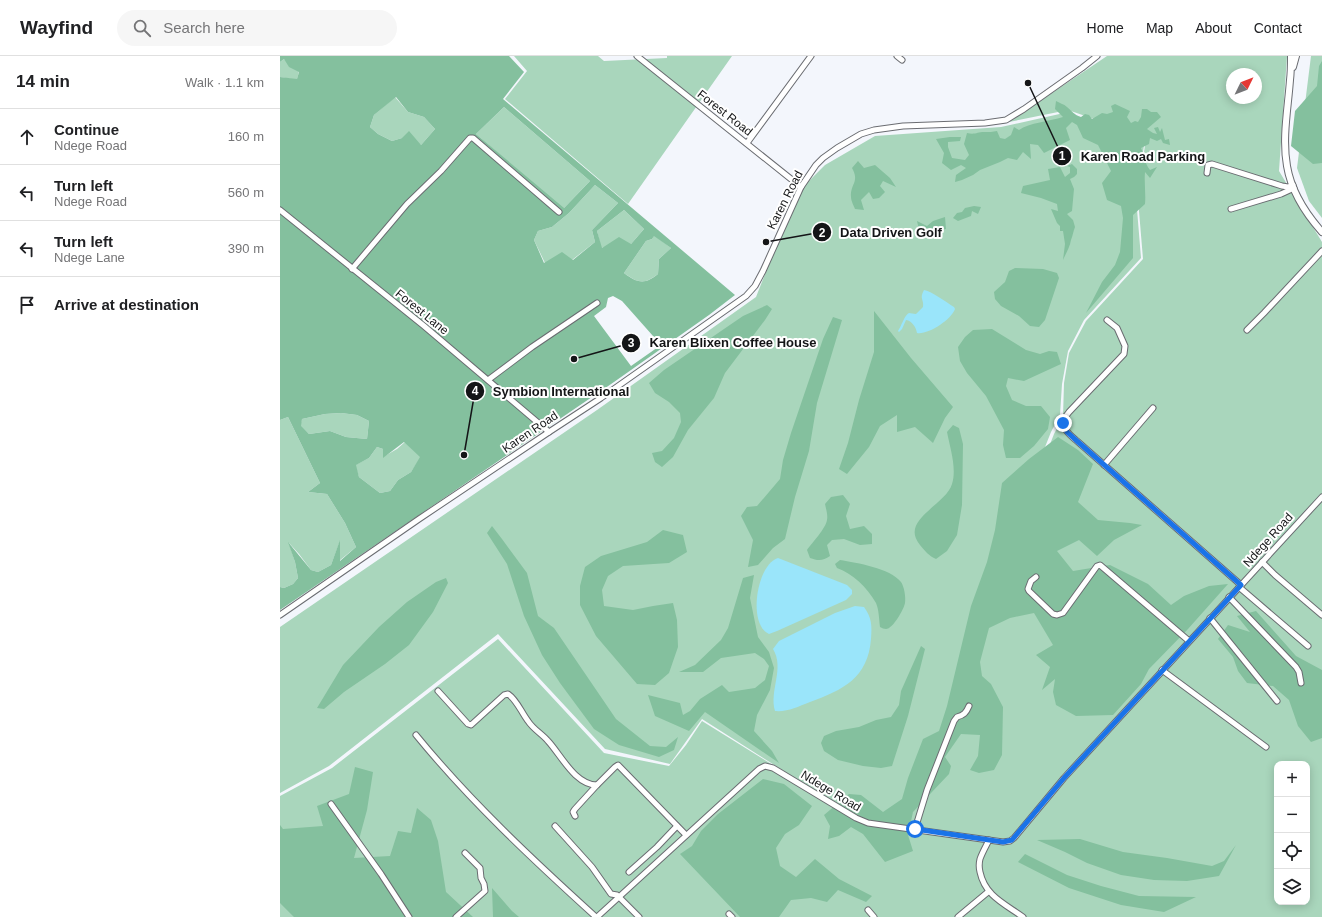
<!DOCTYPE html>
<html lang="en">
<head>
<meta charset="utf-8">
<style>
	body { margin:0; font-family:Arial,sans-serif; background:#f6f6f6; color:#202124 }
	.controls { position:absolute; right:12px; bottom:12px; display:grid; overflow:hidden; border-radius:8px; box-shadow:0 2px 10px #0003 }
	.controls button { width:36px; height:36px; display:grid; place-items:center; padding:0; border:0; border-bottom:1px solid #e0e0e0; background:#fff; color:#202124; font:20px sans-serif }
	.compass { position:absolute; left:946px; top:12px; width:36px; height:36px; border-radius:50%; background:#fff; box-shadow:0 2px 10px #0003; rotate:47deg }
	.stop { position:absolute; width:12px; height:12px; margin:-9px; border:3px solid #1a73e8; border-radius:50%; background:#fff }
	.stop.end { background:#1a73e8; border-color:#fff; box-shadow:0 1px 4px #0008 }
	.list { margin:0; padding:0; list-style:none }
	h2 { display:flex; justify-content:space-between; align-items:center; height:52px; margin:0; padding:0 16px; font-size:17px }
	h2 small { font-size:13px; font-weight:400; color:#757577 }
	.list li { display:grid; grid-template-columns:26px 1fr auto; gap:12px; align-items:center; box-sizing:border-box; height:56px; padding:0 16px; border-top:1px solid #e0e0e0 }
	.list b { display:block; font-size:15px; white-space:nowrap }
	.list p { margin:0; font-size:13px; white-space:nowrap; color:#757577 }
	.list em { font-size:13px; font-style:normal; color:#757577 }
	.icon { flex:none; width:22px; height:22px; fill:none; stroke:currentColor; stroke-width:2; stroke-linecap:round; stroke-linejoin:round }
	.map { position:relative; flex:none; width:1042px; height:861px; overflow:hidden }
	header { display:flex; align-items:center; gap:24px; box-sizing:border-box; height:56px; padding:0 20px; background:#fff; border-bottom:1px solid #e0e0e0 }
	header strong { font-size:19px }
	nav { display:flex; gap:22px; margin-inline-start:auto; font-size:14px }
	.search { width:280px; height:36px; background:#f6f6f6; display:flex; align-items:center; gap:10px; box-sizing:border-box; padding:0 14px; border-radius:22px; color:#757577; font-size:15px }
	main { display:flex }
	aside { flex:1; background:#fff }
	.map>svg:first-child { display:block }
	.green { fill:#a9d6bc; fill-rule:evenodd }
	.forest { fill:#84c09e; fill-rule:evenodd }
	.water { fill:#9ae5fa }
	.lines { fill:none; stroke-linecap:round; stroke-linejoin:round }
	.minor-casing { stroke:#6a6c71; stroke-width:7 }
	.major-casing { stroke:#6a6c71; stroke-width:8 }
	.minor { stroke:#fff; stroke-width:5 }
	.major { stroke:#fff; stroke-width:6 }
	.route { stroke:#1a73e8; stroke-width:5 }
	.labels { text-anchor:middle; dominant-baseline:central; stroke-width:4; stroke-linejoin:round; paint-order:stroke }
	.street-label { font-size:12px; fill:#141517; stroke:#fff }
	.leader { fill:none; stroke:#141517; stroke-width:1.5 }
	.callout-dot { fill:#141517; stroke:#fff; stroke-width:1.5 }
	.mark-label { font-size:12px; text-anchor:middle; font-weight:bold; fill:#fff }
	.callout-label { font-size:13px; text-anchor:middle; font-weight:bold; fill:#141517; stroke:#fff; stroke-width:4; stroke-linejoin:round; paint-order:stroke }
</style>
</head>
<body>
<header>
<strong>Wayfind</strong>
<div class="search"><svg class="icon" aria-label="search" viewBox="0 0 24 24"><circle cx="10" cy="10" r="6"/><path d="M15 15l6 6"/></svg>Search here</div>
<nav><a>Home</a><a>Map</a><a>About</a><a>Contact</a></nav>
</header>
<main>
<aside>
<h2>14 min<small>Walk · 1.1 km</small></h2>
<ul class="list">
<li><svg class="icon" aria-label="ahead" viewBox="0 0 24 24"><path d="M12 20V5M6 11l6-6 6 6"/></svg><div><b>Continue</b><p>Ndege Road</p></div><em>160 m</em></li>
<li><svg class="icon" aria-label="left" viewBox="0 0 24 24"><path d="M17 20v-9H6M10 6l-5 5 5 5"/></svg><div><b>Turn left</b><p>Ndege Road</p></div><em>560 m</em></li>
<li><svg class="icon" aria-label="left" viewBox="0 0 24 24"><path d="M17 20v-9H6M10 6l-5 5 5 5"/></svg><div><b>Turn left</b><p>Ndege Lane</p></div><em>390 m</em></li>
<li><svg class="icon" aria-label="arrive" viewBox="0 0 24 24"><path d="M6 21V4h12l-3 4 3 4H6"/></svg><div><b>Arrive at destination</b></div></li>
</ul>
</aside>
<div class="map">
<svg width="1042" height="861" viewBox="0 0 1042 861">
	<rect width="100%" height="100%" fill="#f3f6fc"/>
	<g class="green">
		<polygon points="234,0 318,0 324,5 387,2 387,0 452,0 348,148 225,43 247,15"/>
		<path d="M827 0H1007L999 115 1042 186V861H0V740L52 712 218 583 324 697 389 710 406 689 422 665 562 752 422 663 390 708 325 693 218 578 49 710 0 737V571L317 354 476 241 516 140 522 132 545 109 595 80 721 71 784 57 865 83 856 141 861 202 804 264 788 295 782 328 780 359 771 376 700 554 672 670 625 769 583 762 571 757 583 764 626 770 673 670 705 555 774 378 783 361 784 327 789 297 806 265 863 203 858 143 866 81 788 54 729 66ZM952 18H976V42H952ZM997 708H1027V846H997Z"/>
		<polygon points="1031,0 1042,0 1042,162 1029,145 1017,112"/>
		<polygon points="4,3 19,15 17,24 0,21 0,6"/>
		<polygon points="115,41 128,56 144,61 155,73 141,89 122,82 112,85 98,78 90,71 94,59"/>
		<polygon points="224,51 310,125 283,153 196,78"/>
		<polygon points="315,129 338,147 312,174 315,186 292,204 265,207 254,184 258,175 272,171 289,157"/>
		<polygon points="344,154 364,173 351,188 321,192 317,175"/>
		<path d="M374 179 391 192 379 203 378 218C364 229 358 227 344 217L366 185 372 183Z"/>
		<polygon points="61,357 77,359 89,365 87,383 66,381 50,375 29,378 20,370 22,363 45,358"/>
		<polygon points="8,361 40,427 28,436 47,438 65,467 76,491 59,505 60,485 51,509 38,516 31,514 19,498 9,487 15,506 18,522 13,528 4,532 0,531 0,364"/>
		<polygon points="125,386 141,401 131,416 118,424 110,435 100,437 79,421 75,409 89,402 97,391 103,393 103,401 117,393"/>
	</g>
	<g class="forest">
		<path d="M0 0H229L244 16 223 43 455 239 429 259 334 326 0 554V531L4 532 13 528 18 522 15 506 8 486 31 514 38 516 51 509 60 484V505L76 491 65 467 47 438 28 436 40 427 8 361 0 364V21L17 23 19 16 9 11 4 3 0 6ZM116 41 128 56 144 61 155 73 141 89 129 75 122 82 112 85 98 78 90 71 94 59ZM224 51 310 125 284 152 196 78ZM315 129 338 147 312 174 315 186 293 204 282 196 264 207 254 184 258 175 272 171 289 157ZM344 154 364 173 351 188 339 181 322 192 317 175ZM374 180 391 192 379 203 378 218C365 229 357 227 344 217L366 185 372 183ZM333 240 342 245 381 289 351 310 314 260 326 251 328 242ZM61 357 77 359 89 365 87 383 66 381 50 375 29 378 21 370 22 363 45 358ZM124 386 140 401 131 416 118 424 110 435 100 437 79 421 76 409 89 402 97 391 103 393V402Z"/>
		<polygon points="1042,5 1042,107 1033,108 1011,90 1015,55 1037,30 1039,10"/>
		<path d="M776 45C779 47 784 48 787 51 793 56 793 58 801 61L805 58 809 59 812 63 822 57 827 58 833 56 831 50 835 48 850 55 847 61 851 67 855 65 858 66 861 61 862 53H867L871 56H877L881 61 867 73 873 77 877 78 874 72 878 71 880 76 882 72 885 84 889 83 890 89 883 87 881 83 877 85 870 82 869 88 861 92C865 101 864 106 870 114L877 111 870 122 865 116C864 127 866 137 865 148L853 159V202L806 257 822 226 835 209 840 196 843 162 841 150 827 144 822 127 831 115 818 89 803 82 797 69 792 66 786 72 790 84 764 97 758 89 750 88 751 103 743 96 737 104 728 102 720 106 700 114 693 119 682 124 675 126 676 119 686 112 681 109 671 114 662 107 664 97 656 83 670 81H681L680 85 668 86V91L672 102 685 104 689 99 684 88 687 77C695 79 697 76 704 76 709 76 713 76 717 75L720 82 725 83 731 79 734 71 739 74C749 67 770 65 783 61L775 53Z"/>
		<path d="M578 105 584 112 595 109 610 122 616 131 603 125 600 130 605 136 599 142 593 143 589 136 581 144 584 154 575 153C574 150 571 145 571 141 570 128 580 126 572 112Z"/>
		<path d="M792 108 797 113V118L794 121 790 123 794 133 792 155 787 158 793 164 795 171C793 176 793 179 791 184 790 191 786 197 783 204L785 188 783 175H780V170L777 167 771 153 778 155 777 148 761 142 741 137 743 130 770 124 768 113 780 111 785 121 790 117V111L787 110Z"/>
		<polygon points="694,150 701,151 698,158 692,155 691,160 678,165 673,162 677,157 682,156 685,152"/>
		<polygon points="665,161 666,173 640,178 637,165 647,170 653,165"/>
		<polygon points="735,212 763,213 777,217 779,222 765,264 759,271 750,270 739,260 721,250 715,243 714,236 725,226 729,215"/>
		<polygon points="487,249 492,253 485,264 445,317 434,342 408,374 393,401 382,411 375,406 372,397 382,395 394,382 401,366 400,357 389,346 375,337 369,327 384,314 463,260"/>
		<polygon points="594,255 631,302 673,351 665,362 653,387 635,371 617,376 617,359 600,370 589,391 567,418 559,413 568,387 579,344 594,296"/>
		<polygon points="553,261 562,264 537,347 529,395 515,441 505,483 493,492 478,509 468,511 473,484 461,460 467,451 477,450 500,423 503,404 511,377 543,283"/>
		<polygon points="712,273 746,294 760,298 769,295 777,296 781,308 744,325 728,322 726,330 732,344 746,350 761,350 770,361 768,373 754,390 740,402 726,402 723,389 724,374 706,340 687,317 680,305 678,291 685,281 693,274"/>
		<path d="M673 369 679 372 683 388 682 449 677 479 667 495 656 503C649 500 645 495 640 489 619 464 666 449 672 428 677 412 670 392 667 376Z"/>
		<polygon points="778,381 798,394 813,408 798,446 818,464 850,467 862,469 834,484 817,500 799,484 777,495 793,515 830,509 868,528 891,549 904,540 929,530 948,528 908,573 869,613 861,628 833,659 796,660 776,649 773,636 775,623 762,634 770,611 756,599 773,589 754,557 730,562 709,572 700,606 702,620 711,628 723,651 722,699 714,714 699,717 690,714 698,700 700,679 681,678 665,701 671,710 669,718 633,756 628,779 633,795 605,806 583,778 571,771 559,780 548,783 550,770 544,759 569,738 581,739 603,756 622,743 628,722 643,683 659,675 667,650 691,550 707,506 715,474 722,427 749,403"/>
		<path d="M563 439 570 448 566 460 570 473 584 470 592 478V488L580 489 564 483 552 484 547 489 550 500C543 505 538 505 530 502L527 494C532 487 546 472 547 464 548 459 546 453 545 448L551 441Z"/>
		<polygon points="212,470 222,483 247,517 258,560 274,572 336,663 370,690 386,691 398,681 394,694 379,701 339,689 314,673 280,627 262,599 244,560 227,508 207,477"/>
		<polygon points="383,474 403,479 407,496 389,507 343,510 328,520 322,534 324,550 353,554 373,550 393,547 397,564 398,591 389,617 375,629 357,628 316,580 300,549 300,530 305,511 321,500 367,486"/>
		<path d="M560 504C577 507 610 512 621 526 624 530 626 541 625 547 624 553 613 573 606 573 604 573 602 572 600 571 599 563 599 554 596 547 587 531 573 518 557 512L555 508Z"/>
		<polygon points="474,519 470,542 478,581 489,596 494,612 490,634 477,659 474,675 492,695 499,707 425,656 409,675 375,660 368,639 400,647 403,659 410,655 420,643 442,629 449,636 475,632 485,624 489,610 484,603 475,597 441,602 423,616 399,616 415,609 441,584 448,572 463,522"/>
		<polygon points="166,522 168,527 153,556 129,589 105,608 64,636 44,653 37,652 63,609 99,571 127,546 156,526"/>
		<polygon points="976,555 1016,600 1042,614 1042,682 1031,686 1018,670 1009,644 993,630 967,627 958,615 953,601 938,583 948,569 970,576 957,560"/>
		<polygon points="641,590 645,593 628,660 612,710 601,712 583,710 558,704 544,695 541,687 544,680 556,675 579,671 596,664 611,661 619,649 621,635"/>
		<polygon points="75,711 93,716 87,754 74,802 110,800 118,775 131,777 137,752 151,764 158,785 166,836 193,861 14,861 0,847 0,769 3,773 43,770 37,750 69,738"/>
		<polygon points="483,723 504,728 532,750 519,769 505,778 496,792 500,810 516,821 535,803 559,823 592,840 586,846 558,834 547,846 531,842 511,844 499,861 460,861 400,798 412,790 421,775 438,758"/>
		<polygon points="800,783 843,796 887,802 932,810 944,805 956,789 939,820 907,825 874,824 841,819 807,807 785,796 757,784"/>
		<polygon points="745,798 787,819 821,830 859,840 916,841 884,856 841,849 789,832 738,806"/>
		<polygon points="212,832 232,855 239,861 213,861"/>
	</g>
	<g class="water">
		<path d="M644 234C653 236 666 246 674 251L675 253C671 264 648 279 637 277 636 271 632 265 626 264L622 273 619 276 618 275C621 271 625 258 629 257 631 257 633 258 636 258L643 251C644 243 639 243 644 234Z"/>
		<path d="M498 502 567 529 572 534V538L566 544 497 575 489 578C467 568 477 508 498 502Z"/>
		<path d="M575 550 584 551C592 562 592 570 591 583 588 622 563 634 530 646 517 651 508 656 495 655 489 634 505 613 493 593L499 585 555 557Z"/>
	</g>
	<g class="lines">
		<defs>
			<g id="minor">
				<polyline points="357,0 521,131"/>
				<polyline points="617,0 622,4"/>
				<polyline points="467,87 531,0"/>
				<polyline points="927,117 928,109 932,108 1002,130 1008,131 1013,129"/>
				<polyline points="951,153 1001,138 1014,132"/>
				<polyline points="0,154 144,270 269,376"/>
				<polyline points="72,213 127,148 161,115 190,82 193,82 279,156"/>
				<path d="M827 264 837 272 845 290 844 298 789 356 783 364C783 374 790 379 797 385L961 529"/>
				<polyline points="967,274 984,257 1042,195"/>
				<polyline points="208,324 252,291 317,247"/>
				<polyline points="824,409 873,352"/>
				<polyline points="982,506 995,519 1042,559"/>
				<polyline points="756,521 751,525 748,533 749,535 773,558 777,559 783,557 817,510 820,509 909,585"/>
				<polyline points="959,531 1028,590"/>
				<polyline points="949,541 1016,611 1019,616 1021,627"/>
				<polyline points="0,559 139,463 269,376 321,342 466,240 475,230 483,215 521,131 536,109 543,102 557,92 581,78 594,74 623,70 705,67 726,64 744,53 802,12 817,0"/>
				<polyline points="930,562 997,645"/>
				<polyline points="882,614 986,691"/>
				<path d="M158 635 188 668 191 669 224 639 228 638C237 644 241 656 248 665 253 673 262 678 268 685 281 699 295 729 317 729L335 711 338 709 406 779"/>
				<path d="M136 679C190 745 252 803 316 861"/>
				<polyline points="51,748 101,818 129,861"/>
				<polyline points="295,760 293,756 295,753 317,729"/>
				<polyline points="275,770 312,811 331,838 337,839 359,861"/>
				<path d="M635 773 647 734 674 665 677 661C684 659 686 657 689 650"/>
				<path d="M709 784C706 790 702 797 700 803 699 807 699 812 700 816 705 840 725 848 743 861"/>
				<polyline points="349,816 377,791 397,770"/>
				<polyline points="588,854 594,861"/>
				<polyline points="449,858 452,861"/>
				<polyline points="176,861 205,835 204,828 201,822 200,812 185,797"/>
				<polyline points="317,861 479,713 485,710 493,712 576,762 588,767 723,786 730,785 734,782 784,722 1042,441"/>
				<polyline points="678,861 708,836"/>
			</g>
			<g id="major">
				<path d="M1011 0C1011 8 1011 16 1010 24 1008 52 1002 82 1007 110 1011 134 1026 158 1042 176"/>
				<polyline points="1013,11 1016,0"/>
			</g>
		</defs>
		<use href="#minor" class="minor-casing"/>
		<use href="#major" class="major-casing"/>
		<use href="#minor" class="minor"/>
		<use href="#major" class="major"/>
	</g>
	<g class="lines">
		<polyline class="route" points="635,773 723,786 732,784 784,722 961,529 797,385 787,376 783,367"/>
	</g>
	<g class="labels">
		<g class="street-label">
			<text transform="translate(445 57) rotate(38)">Forest Road</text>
			<text transform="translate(505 144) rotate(-63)">Karen Road</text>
			<text transform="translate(142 256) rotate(39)">Forest Lane</text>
			<text transform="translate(250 376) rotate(-34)">Karen Road</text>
			<text transform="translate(988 484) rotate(-48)">Ndege Road</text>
			<text transform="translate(551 735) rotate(31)">Ndege Road</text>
		</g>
	</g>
	<path class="leader" d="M748 27L782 100M486 186L542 176M294 303L351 287M184 399L195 335"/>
	<g class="callout-dot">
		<circle cx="748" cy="27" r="4"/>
		<circle cx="486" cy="186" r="4"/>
		<circle cx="294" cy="303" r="4"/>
		<circle cx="184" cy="399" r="4"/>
		<circle cx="782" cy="100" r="10"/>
		<circle cx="542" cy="176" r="10"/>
		<circle cx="351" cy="287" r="10"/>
		<circle cx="195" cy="335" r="10"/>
	</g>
	<g class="mark-label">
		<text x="782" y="104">1</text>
		<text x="542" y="181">2</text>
		<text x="351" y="291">3</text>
		<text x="195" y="339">4</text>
	</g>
	<g class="callout-label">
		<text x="863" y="105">Karen Road Parking</text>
		<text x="611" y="181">Data Driven Golf</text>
		<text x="453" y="291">Karen Blixen Coffee House</text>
		<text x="281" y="340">Symbion International</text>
	</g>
</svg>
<div class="controls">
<button>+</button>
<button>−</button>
<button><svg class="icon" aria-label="locate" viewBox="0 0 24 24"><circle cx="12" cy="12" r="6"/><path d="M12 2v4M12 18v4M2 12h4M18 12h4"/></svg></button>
<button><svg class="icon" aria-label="layers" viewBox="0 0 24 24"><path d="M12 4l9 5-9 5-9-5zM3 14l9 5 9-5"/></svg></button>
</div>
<svg class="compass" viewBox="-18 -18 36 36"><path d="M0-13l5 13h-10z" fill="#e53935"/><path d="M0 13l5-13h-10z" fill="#757577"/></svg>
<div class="stop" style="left:635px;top:773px"></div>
<div class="stop end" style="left:783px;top:367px"></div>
</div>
</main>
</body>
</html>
